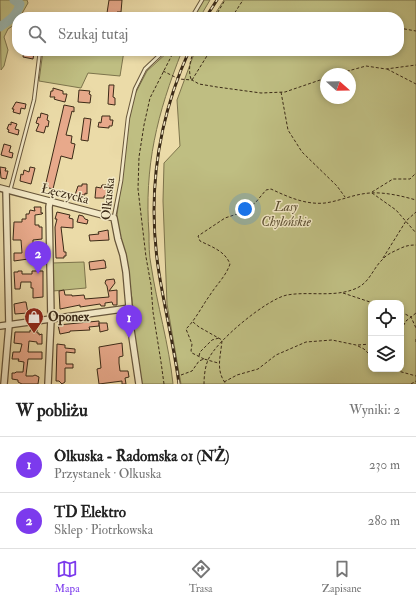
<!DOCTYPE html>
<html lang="pl">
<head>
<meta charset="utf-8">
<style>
	body { margin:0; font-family:"IM FELL Double Pica",serif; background:#f2f2f2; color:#222 }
	.controls { position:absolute; right:12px; bottom:12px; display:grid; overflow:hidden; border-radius:8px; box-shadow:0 2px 6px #0003 }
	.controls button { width:36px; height:36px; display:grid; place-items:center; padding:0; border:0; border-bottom:1px solid #e0e0e0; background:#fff; color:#222; font:20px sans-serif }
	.compass { position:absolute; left:320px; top:68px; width:36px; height:36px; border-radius:50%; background:#fff; box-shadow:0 2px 6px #0003; rotate:110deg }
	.you { position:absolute; left:245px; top:209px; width:14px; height:14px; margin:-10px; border:3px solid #fff; border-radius:50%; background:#1a73e8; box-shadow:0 0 0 6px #1a73e833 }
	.badge { display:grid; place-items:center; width:26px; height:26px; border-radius:50%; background:#7c3aed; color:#fff; font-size:13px; font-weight:700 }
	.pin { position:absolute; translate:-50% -33px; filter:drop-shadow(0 1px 2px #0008) }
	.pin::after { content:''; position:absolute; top:21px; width:14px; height:12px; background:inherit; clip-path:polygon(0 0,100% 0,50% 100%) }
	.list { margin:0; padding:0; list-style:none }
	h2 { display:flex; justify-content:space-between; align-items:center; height:52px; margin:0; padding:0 16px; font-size:17px }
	h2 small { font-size:13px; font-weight:400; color:#767676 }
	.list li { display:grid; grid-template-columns:26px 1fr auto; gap:12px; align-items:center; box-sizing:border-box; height:56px; padding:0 16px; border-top:1px solid #e0e0e0 }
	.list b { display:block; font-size:15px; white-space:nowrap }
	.list p { margin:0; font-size:13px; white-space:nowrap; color:#767676 }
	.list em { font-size:13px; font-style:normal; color:#767676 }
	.icon { flex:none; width:22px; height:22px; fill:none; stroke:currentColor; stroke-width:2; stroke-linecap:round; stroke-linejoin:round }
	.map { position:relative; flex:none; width:416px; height:384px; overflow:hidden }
	.search { position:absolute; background:#fff; box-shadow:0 2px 6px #0003; left:12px; right:12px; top:12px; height:44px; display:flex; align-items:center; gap:10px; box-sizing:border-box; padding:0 14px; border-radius:16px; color:#767676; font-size:15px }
	.sheet { height:164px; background:#fff }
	nav { display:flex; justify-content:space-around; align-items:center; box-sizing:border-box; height:56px; border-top:1px solid #e0e0e0; background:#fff; font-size:11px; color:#767676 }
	nav a { display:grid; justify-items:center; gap:2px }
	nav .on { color:#7c3aed }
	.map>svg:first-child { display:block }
	.green { fill:#bfbe82; stroke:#7d744c; fill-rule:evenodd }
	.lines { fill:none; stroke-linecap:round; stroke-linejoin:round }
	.river { stroke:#9cb9b2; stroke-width:9 }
	.building { fill:#e8a98b; stroke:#3b2a17 }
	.lane-casing { stroke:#67563b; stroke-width:4.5 }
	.street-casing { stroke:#67563b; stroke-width:8 }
	.path { stroke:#3b2a17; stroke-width:1; stroke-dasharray:3 2; stroke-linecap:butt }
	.lane { stroke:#f2e8c6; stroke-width:2.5 }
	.street { stroke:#f2e8c6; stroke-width:5.5 }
	.rail-casing { stroke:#3b2a17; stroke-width:3 }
	.rail { stroke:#f2e8c6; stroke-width:1.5; stroke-dasharray:4.5; stroke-linecap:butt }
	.labels { text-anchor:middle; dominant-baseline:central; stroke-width:3; stroke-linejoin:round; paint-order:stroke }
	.street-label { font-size:13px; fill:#3b2a17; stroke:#f2e8c6 }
	.park-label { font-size:13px; font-style:italic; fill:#5c4f32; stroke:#f2e8c6 }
	.poi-label { font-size:13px; font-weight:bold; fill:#3b2a17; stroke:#f2e8c6; text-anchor:start }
</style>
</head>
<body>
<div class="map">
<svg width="416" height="384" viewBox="0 0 416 384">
	<rect width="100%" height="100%" fill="#ebdba8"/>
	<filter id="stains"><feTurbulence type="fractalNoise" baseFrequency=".005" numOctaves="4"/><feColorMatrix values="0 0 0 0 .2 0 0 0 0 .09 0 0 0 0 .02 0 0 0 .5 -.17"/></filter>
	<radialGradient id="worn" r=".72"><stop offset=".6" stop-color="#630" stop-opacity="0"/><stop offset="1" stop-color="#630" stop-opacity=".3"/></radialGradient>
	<g class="green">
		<polygon points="0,0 27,0 28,3 20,17 17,17 17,23 8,29 4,37 8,50 4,66 1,70"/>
		<polygon points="203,0 210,0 200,17 193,17"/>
		<path d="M224 0H416V384H181L167 304 163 201 164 163 180 146 177 100 195 51H399V17H213ZM326 74H350V98H326ZM371 303H401V369H371Z"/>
		<polygon points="43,51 124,51 120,76 88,73 81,88 39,81"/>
		<path d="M169 51H182C157 114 144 166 149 234 149 244 149 255 151 265 157 305 169 344 173 384H141L133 331 132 299 127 268 120 240 117 215 129 120 134 96 147 71Z"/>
		<polygon points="84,262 86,288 53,291 52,263"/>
	</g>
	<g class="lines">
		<path class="river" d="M0 27C9 20 17 16 20 4L14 0"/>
	</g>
	<g class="building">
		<polygon points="109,0 122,0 121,12 117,12 117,14 107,13"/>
		<polygon points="24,51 31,51 31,53 34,53 33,59 23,57"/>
		<polygon points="109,85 114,85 113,97 115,98 115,105 108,104"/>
		<polygon points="53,88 63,91 63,94 67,94 65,102 57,100 54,99 55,97 50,97 51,91 53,91"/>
		<polygon points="79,90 90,91 89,94 91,95 90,103 78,102"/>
		<polygon points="16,102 26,104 25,109 21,108 20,114 13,112 14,109 12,109"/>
		<polygon points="64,105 74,107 74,112 72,111 66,135 72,136 71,143 75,144 72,159 61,156 53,189 45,187 62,114"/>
		<polygon points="41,113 48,115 47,120 49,121 48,127 46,126 44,133 36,131 39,124 36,123 38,117 40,118"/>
		<polygon points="102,116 110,116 110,120 113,120 112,126 109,126 109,128 98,127 99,122 101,123"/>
		<polygon points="84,118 91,119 88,141 81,140"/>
		<polygon points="11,122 17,124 15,129 19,130 18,135 8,132 9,130 7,129 9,124 11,125"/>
		<polygon points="4,144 11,146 9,152 13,153 12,158 1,155"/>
		<polygon points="0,167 6,168 5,171 8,171 6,179 1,178"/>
		<polygon points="30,167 35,168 31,184 20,181 21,174 23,175 24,170 29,172"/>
		<polygon points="82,184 87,184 87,194 85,193 85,195 75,195 78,186 82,186"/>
		<polygon points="102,185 106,185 106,188 107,188 107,196 104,196 104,198 95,198 96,187 101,188"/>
		<polygon points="34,207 41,207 41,213 43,213 42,214 35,215 35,225 39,225 39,227 42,227 42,239 33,240 33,248 41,249 42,256 28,256 28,259 14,261 14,253 22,253 21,240 13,240 14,222 22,222 22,219 26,219 26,214 29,214 30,210 35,211"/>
		<polygon points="57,212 70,215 69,218 73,219 73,228 61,227 64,252 66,252 66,256 64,256 64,258 56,258 55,227 57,219 55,219"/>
		<polygon points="79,215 83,216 85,219 88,220 87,224 77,222"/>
		<polygon points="108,230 109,240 90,241 89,235 99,234 98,232"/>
		<polygon points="104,260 104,261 105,261 106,268 90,270 89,262"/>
		<polygon points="18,271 22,271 22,274 32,274 32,271 43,271 43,297 33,298 33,288 31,288 31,282 21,282 20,289 15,289 14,272 18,272"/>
		<polygon points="114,279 115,283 109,291 117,290 117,305 113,305 112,302 105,303 105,306 101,306 100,304 80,307 80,305 60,309 59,291 64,290 65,295 72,295 72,296 84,295 85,299 109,297 107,286 105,283 106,280"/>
		<polygon points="24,302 26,302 28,313 15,314 14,304"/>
		<polygon points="99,321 99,326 89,327 90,330 70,331 70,332 60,334 58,325"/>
		<polygon points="99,323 107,323 108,330 100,332"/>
		<polygon points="30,330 37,330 37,333 39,333 39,335 42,334 42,344 37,344 37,342 29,341 28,352 42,352 42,359 28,359 26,375 26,376 33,376 35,375 39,377 38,384 22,384 18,382 18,380 12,379 12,373 15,373 16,372 23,372 24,362 18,361 19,359 12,359 13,352 20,352 22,344 14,343 15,332 30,332"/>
		<polygon points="122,343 123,356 119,357 119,363 120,371 128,371 129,377 125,378 126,384 122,384 122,381 99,384 97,369 101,368 99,347"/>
		<polygon points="57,344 65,345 65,348 75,349 75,353 66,352 66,364 73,364 73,368 65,368 65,382 62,384 59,381 56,381"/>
	</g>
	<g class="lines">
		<defs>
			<g id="lane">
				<polyline points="192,17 202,0"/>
				<polyline points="10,191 34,100 40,51"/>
				<polyline points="114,217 121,181 128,118 135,89 145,69 164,51"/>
			</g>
			<g id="street">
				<polyline points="0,188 114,218 118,239 123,255 126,272 131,330 139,384"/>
				<polyline points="0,326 130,308"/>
				<polyline points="4,384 9,325 6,190"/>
				<polyline points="48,384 51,319 49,207 50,201"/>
			</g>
		</defs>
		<use href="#lane" class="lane-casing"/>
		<use href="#street" class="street-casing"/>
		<g class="path">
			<polyline points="215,17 225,0"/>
			<polyline points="232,17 243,0"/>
			<polyline points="322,17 357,17"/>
			<polyline points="357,17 370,15 377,17"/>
			<polyline points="399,28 416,31"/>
			<polyline points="387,69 416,84"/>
			<polyline points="163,71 179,79 192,80 199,84 217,87 261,93 285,92 326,78"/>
			<polyline points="337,74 366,66 386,69 416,65"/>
			<path d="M191 79C188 70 190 60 194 51"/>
			<polyline points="192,80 210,51"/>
			<polyline points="281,92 288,130 302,152 337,186 345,197"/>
			<polyline points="372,192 393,179 410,179 416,173"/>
			<polyline points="372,193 396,210 416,233"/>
			<polyline points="383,258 406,221 416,212"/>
			<polyline points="343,293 373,303"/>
			<polyline points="401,312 411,317 416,328"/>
			<path d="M193 322 199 327 222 340C221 356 215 370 226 384"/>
			<polyline points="401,330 406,321 416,313"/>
			<polyline points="416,339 416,343"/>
			<polyline points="358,345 371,344"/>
			<polyline points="199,356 200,352 212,340 219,338"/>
			<path d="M204 359 192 353 191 351 192 344 186 329C196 319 202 306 210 295 217 284 226 276 230 264 225 251 212 247 200 241L198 236 225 218 246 211 256 202 266 190 271 189C288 197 306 205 325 203 340 201 354 194 370 193 385 192 402 196 416 200"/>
			<polyline points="391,369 416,376"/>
			<polyline points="181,375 192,371 199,361 204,359 218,363"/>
			<polyline points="224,382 237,375 258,369 276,355 306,342 332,340 356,345 364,349 371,356"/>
			<polyline points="164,384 161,362 153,312 151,285 146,257 138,189 139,157 144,125 150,98 174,51"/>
			<path d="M204 384C204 377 205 367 208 360 216 341 267 299 287 295 310 291 335 298 357 288 370 282 373 268 383 259 387 254 393 252 399 249 405 246 409 245 416 245"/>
			<polyline points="411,384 416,381"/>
		</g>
		<use href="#lane" class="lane"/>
		<use href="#street" class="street"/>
		<defs>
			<g id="rail">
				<polyline points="206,17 217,0"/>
				<path d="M179 384C174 347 165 310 159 273 147 197 157 122 189 51"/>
			</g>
		</defs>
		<use href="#rail" class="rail-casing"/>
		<use href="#rail" class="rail"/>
	</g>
	<defs>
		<symbol id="shop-pin" viewBox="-11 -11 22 30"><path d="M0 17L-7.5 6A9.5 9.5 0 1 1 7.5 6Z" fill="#8f2418" stroke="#f2e8c6"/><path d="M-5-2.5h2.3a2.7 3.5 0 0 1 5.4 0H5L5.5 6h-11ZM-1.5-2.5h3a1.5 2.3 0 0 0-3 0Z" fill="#fff"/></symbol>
	</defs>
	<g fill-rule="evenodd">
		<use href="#shop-pin" x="23" y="306" width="22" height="30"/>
	</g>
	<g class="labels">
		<g class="street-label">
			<text transform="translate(65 194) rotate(14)">Łęczycka</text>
			<text transform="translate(108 199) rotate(-84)">Olkuska</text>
		</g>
		<g class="park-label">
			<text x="286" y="207">Lasy<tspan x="286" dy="15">Chylońskie</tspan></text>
		</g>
		<g class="poi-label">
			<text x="48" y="317">Oponex</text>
		</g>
	</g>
	<rect width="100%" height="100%" filter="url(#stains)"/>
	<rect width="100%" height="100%" fill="url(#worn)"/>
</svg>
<div class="controls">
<button><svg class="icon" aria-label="locate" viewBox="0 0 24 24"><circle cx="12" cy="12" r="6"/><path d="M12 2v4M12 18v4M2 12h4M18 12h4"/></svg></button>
<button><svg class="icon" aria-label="layers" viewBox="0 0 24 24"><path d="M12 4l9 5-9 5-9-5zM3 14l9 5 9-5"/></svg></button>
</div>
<svg class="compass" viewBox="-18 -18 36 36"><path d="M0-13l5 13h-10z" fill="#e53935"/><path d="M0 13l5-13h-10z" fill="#767676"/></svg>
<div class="you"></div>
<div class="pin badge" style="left:129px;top:338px">1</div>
<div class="pin badge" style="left:38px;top:274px">2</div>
<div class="search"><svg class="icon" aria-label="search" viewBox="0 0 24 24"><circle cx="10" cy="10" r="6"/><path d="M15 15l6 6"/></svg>Szukaj tutaj</div>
</div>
<section class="sheet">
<h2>W pobliżu<small>Wyniki: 2</small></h2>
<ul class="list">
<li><span class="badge">1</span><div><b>Olkuska - Radomska 01 (NŻ)</b><p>Przystanek · Olkuska</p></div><em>230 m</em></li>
<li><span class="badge">2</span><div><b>TD Elektro</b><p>Sklep · Piotrkowska</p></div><em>280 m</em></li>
</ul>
</section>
<nav>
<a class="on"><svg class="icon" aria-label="map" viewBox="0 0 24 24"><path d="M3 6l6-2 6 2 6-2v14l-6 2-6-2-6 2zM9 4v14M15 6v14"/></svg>Mapa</a>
<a><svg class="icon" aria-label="directions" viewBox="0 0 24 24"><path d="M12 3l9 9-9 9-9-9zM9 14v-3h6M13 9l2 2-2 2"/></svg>Trasa</a>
<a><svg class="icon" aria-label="saved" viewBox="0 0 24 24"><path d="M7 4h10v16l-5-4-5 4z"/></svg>Zapisane</a>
</nav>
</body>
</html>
